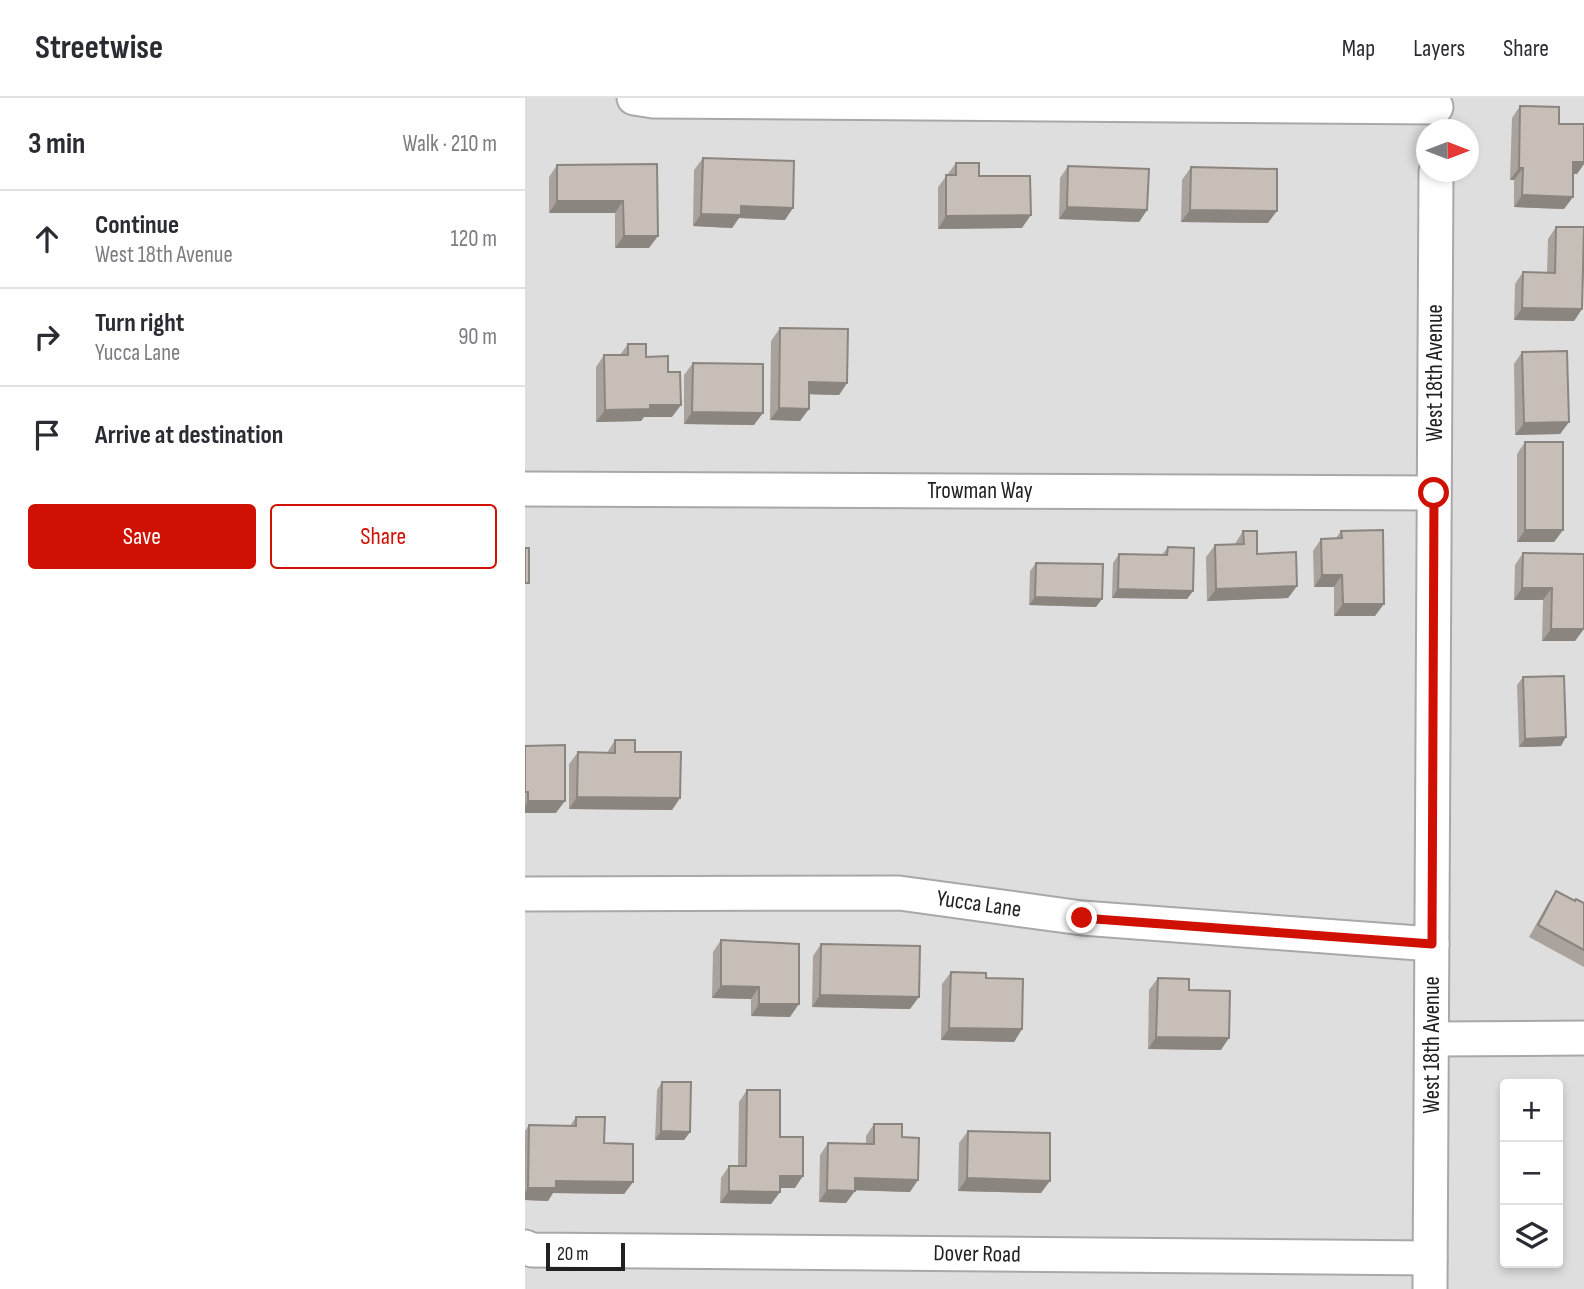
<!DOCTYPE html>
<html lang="en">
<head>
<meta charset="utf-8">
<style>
	body { margin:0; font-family:"Sofia Sans Condensed",sans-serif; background:#f7f7f7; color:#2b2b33 }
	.controls { position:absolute; right:21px; bottom:21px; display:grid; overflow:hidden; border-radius:7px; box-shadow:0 4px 10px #0003 }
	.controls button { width:63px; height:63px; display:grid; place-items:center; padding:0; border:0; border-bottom:2px solid #e1e1e2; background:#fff; color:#2b2b33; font:35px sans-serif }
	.compass { position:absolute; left:891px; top:21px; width:63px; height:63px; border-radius:50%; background:#fff; box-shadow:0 4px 10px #0003; rotate:90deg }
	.scale { position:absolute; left:21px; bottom:18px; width:79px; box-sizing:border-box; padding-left:7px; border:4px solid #212121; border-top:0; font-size:19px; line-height:24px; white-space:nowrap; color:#212121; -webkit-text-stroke:5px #fff; paint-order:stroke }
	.stop { position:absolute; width:21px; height:21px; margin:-16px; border:5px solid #cf1002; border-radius:50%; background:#fff }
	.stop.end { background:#cf1002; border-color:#fff; box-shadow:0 2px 7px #0008 }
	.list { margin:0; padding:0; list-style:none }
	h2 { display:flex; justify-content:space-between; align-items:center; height:91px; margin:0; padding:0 28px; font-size:30px }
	h2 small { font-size:23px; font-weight:400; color:#7c7c81 }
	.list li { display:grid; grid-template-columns:46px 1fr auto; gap:21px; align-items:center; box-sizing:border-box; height:98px; padding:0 28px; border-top:2px solid #e1e1e2 }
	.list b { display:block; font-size:26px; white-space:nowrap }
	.list p { margin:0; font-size:23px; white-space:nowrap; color:#7c7c81 }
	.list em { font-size:23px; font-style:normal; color:#7c7c81 }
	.actions { display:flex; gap:14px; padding:21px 28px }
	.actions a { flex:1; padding:16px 0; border:2px solid #cf1002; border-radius:7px; text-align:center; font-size:24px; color:#cf1002 }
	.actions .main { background:#cf1002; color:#fff }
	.icon { flex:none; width:38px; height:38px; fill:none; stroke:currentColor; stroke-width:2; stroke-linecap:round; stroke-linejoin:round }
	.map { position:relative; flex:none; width:1059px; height:1191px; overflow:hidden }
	header { display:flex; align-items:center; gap:42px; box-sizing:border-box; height:98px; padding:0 35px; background:#fff; border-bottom:2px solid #e1e1e2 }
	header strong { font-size:33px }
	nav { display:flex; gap:38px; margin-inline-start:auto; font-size:24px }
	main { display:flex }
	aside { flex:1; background:#fff }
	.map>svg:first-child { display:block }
	.residential { fill:#dfdede; fill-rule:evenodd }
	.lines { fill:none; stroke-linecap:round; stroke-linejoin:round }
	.minor-casing { stroke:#a8a8a8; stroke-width:37 }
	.minor { stroke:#fff; stroke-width:33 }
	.wall { fill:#aaa39d }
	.shaded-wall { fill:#8b8580 }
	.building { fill:#c6beb7; stroke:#8b8580; stroke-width:2 }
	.route { stroke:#cf1002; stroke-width:9 }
	.labels { text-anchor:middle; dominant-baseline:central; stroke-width:5; stroke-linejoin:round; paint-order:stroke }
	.street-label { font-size:23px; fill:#212121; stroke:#fff }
</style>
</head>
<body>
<header>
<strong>Streetwise</strong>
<nav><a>Map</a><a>Layers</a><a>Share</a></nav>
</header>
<main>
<aside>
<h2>3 min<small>Walk · 210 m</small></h2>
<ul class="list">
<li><svg class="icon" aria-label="ahead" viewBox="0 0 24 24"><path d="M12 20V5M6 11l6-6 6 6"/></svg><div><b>Continue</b><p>West 18th Avenue</p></div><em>120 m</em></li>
<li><svg class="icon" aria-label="right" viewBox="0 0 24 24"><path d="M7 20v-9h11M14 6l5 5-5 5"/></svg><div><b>Turn right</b><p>Yucca Lane</p></div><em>90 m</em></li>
<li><svg class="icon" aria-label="arrive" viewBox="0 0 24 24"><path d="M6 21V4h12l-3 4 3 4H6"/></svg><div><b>Arrive at destination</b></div></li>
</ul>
<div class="actions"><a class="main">Save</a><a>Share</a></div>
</aside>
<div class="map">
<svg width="1059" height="1191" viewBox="0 0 1059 1191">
	<rect width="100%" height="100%" fill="#f1eee7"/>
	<path class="residential" d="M0 0H1059V1191H0ZM902 32H944V74H902ZM980 986H1033V1165H980Z"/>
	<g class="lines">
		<defs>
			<g id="minor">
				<polyline points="109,0 128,3 911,9"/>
				<polyline points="0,391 909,395"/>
				<polyline points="0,796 374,795 557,820 907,846"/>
				<polyline points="907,941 1059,940"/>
				<polyline points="0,1149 7,1152 905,1160"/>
				<polyline points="905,1191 911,74"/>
			</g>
		</defs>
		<use href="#minor" class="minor-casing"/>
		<use href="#minor" class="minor"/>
	</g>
	<g class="wall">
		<polygon points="995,8 1034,26 1059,26 1059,66 1052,76 1048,76 1048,99 1039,111 989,109 989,82 985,82 987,20"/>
		<polygon points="178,60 260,122 214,120 207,130 168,128 169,72"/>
		<polygon points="431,65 454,78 497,130 413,131 413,89"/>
		<polygon points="132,66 124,150 90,150 90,115 24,115 24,79 32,67"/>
		<polygon points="543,68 622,112 614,124 534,121 535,80"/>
		<polygon points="666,69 743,125 656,124 657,82"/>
		<polygon points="1031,129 1059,129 1059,171 1057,211 1049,223 989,222 990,186 998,174 1022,174 1023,141"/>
		<polygon points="255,230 322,285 314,297 284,296 275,323 245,322 246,243"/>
		<polygon points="103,246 143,274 147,319 119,319 116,323 71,324 71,269 79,257 95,257"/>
		<polygon points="997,254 1044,324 1035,336 990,337 989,266"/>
		<polygon points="168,265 229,327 159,326 159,277"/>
		<polygon points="1000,344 1038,432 1029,444 992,444 992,356"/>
		<polygon points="718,433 732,456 772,488 763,500 682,503 681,459 690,447 710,446"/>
		<polygon points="816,433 850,518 809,518 809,489 789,489 788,453 796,441 811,440"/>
		<polygon points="643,449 668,493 662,501 587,500 588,465 594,456 637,457"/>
		<polygon points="998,455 1059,456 1050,543 1017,543 1018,502 989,502 990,467"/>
		<polygon points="511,465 571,509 504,507 505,473"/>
		<polygon points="998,579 1036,648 994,649 992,587"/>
		<polygon points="90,642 110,654 155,700 147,712 44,711 44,666 53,654 82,655"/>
		<polygon points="0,648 31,715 0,715"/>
		<polygon points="1031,793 1050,803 1059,805 1059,869 1004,839 1023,805"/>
		<polygon points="196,842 265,919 226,918 226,901 187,900 188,854"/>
		<polygon points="296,846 385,911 287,909 288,858"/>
		<polygon points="426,874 461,880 497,931 489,944 416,942 417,886"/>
		<polygon points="633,880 664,892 696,952 623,951 624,892"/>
		<polygon points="137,984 165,1034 159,1042 130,1042 132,992"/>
		<polygon points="222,992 255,1039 270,1090 255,1090 255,1094 246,1106 195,1105 196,1080 204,1068 213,1068 214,1004"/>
		<polygon points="51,1019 79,1045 108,1084 99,1096 28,1095 23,1103 0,1102 0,1033 4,1027 45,1028"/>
		<polygon points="349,1026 377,1039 385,1094 330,1092 321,1105 294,1104 295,1057 303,1045 341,1045 341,1038"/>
		<polygon points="443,1033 516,1095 433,1093 434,1045"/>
	</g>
	<g class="shaded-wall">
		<polygon points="1048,64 1059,64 1059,66 1052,76 1040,76"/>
		<polygon points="994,70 998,70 989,82 985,82"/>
		<polygon points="997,97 1048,99 1039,111 989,109"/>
		<polygon points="32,103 98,103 90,115 24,115"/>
		<polygon points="216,108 268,110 260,122 214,120 207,130 168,128 176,116"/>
		<polygon points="542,109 622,112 614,124 534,121"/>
		<polygon points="665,112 752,113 743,125 656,124"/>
		<polygon points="506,117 497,130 413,131 421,118"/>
		<polygon points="99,138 133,138 124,150 90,150"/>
		<polygon points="997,210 1057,211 1049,223 989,222"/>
		<polygon points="284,284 322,285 314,297 276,296"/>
		<polygon points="125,307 156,307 147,319 119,319 116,323 71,324 80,312"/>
		<polygon points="254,310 284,311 275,323 245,322"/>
		<polygon points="167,314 238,315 229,327 159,326"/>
		<polygon points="1044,324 1035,336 990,337 999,325"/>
		<polygon points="1000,432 1038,432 1029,444 992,444"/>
		<polygon points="797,477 817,477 809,489 789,489"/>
		<polygon points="772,488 763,500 682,503 691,491"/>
		<polygon points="997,490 1027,490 1018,502 989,502"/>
		<polygon points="593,491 668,493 662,501 587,500"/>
		<polygon points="510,499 577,501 571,509 504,507"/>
		<polygon points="818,506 859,506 850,518 809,518"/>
		<polygon points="1026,531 1059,531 1050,543 1017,543"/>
		<polygon points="1041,639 1036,648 994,649 1000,641"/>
		<polygon points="52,699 155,700 147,712 44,711"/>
		<polygon points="3,703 40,703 31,715 0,715 0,708"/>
		<polygon points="196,888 234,889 226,901 187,900"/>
		<polygon points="295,897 394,899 385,911 287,909"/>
		<polygon points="234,906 274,906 265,919 226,918"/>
		<polygon points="424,930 497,931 489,944 416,942"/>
		<polygon points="631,939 704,940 696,952 623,951"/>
		<polygon points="136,1033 165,1034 159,1042 130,1042"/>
		<polygon points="255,1078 278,1078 270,1090 247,1090"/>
		<polygon points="330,1080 393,1082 385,1094 321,1092"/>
		<polygon points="442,1080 525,1083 516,1095 433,1093"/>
		<polygon points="31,1083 108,1084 99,1096 28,1095 23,1103 0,1102 0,1094 3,1090"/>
		<polygon points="302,1092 330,1093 321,1105 294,1104"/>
		<polygon points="204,1093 255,1094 246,1106 195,1105"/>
	</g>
	<g class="building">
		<polygon points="995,8 1034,9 1034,26 1059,26 1059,64 1048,64 1048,99 997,97 998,70 994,70"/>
		<polygon points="178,60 269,63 268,110 216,108 216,117 176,116"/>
		<polygon points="431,65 454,65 454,78 505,78 506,117 421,118 421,77 431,77"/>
		<polygon points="132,66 133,138 99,138 98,103 32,103 32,67"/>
		<polygon points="543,68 624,71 622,112 542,109"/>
		<polygon points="666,69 752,71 752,113 665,112"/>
		<polygon points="1031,129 1059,129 1057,211 997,210 998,174 1030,175"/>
		<polygon points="255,230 323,231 322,285 284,284 284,311 254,310"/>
		<polygon points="103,246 121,246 121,259 143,258 143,274 155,274 156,307 125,307 125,311 80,312 79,257 103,257"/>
		<polygon points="1042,253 1044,324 999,325 997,254"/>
		<polygon points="168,265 238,266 238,315 167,314"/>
		<rect x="1000" y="344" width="38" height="88"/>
		<polygon points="858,432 859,506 818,506 817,477 797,477 796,441 817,440 816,433"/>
		<polygon points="718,433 732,433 732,456 771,454 772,488 691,491 690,447 719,446"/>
		<polygon points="643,449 669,450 668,493 593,491 594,456 642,457"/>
		<rect x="0" y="450" width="4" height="35"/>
		<polygon points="998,455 1059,456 1059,531 1026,531 1027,490 997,490"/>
		<polygon points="511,465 578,466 577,501 510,499"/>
		<polygon points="1039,578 1041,639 1000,641 998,579"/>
		<polygon points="90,642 110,642 110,654 156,654 155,700 52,699 53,654 90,655"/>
		<polygon points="40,647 40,703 3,703 3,694 0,694 0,648"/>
		<polygon points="1031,793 1050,803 1051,801 1059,805 1059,852 1013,827"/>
		<polygon points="196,842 274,846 274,906 234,906 234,889 196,888"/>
		<polygon points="296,846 395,848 394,899 295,897"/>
		<polygon points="426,874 461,875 461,880 498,881 497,931 424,930"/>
		<polygon points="633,880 664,881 664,892 705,893 704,940 631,939"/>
		<polygon points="137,984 166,984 165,1034 136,1033"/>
		<polygon points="222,992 255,992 255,1039 278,1039 278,1078 255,1078 255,1094 204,1093 204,1068 221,1068"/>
		<polygon points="51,1019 80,1019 79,1045 108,1046 108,1084 31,1083 31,1090 3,1090 4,1027 51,1028"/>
		<polygon points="349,1026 377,1026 377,1039 394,1040 393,1082 330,1080 330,1093 302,1092 303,1045 349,1046"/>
		<polygon points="443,1033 525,1035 525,1083 442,1080"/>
	</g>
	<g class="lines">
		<polyline class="route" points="557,820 907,846 909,395"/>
	</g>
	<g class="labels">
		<g class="street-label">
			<text transform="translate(910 275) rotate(-90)">West 18th Avenue</text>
			<text x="455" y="393">Trowman Way</text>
			<text transform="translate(454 806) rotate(8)">Yucca Lane</text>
			<text transform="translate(907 947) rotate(-90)">West 18th Avenue</text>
			<text transform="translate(452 1156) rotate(1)">Dover Road</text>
		</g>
	</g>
</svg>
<div class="controls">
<button>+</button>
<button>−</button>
<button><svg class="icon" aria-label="layers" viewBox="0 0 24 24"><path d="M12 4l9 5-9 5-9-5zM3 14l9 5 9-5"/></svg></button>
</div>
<svg class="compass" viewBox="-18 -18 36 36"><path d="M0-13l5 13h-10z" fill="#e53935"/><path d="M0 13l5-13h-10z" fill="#7c7c81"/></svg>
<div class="scale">20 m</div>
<div class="stop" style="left:909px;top:395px"></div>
<div class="stop end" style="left:557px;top:820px"></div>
</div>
</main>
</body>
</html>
